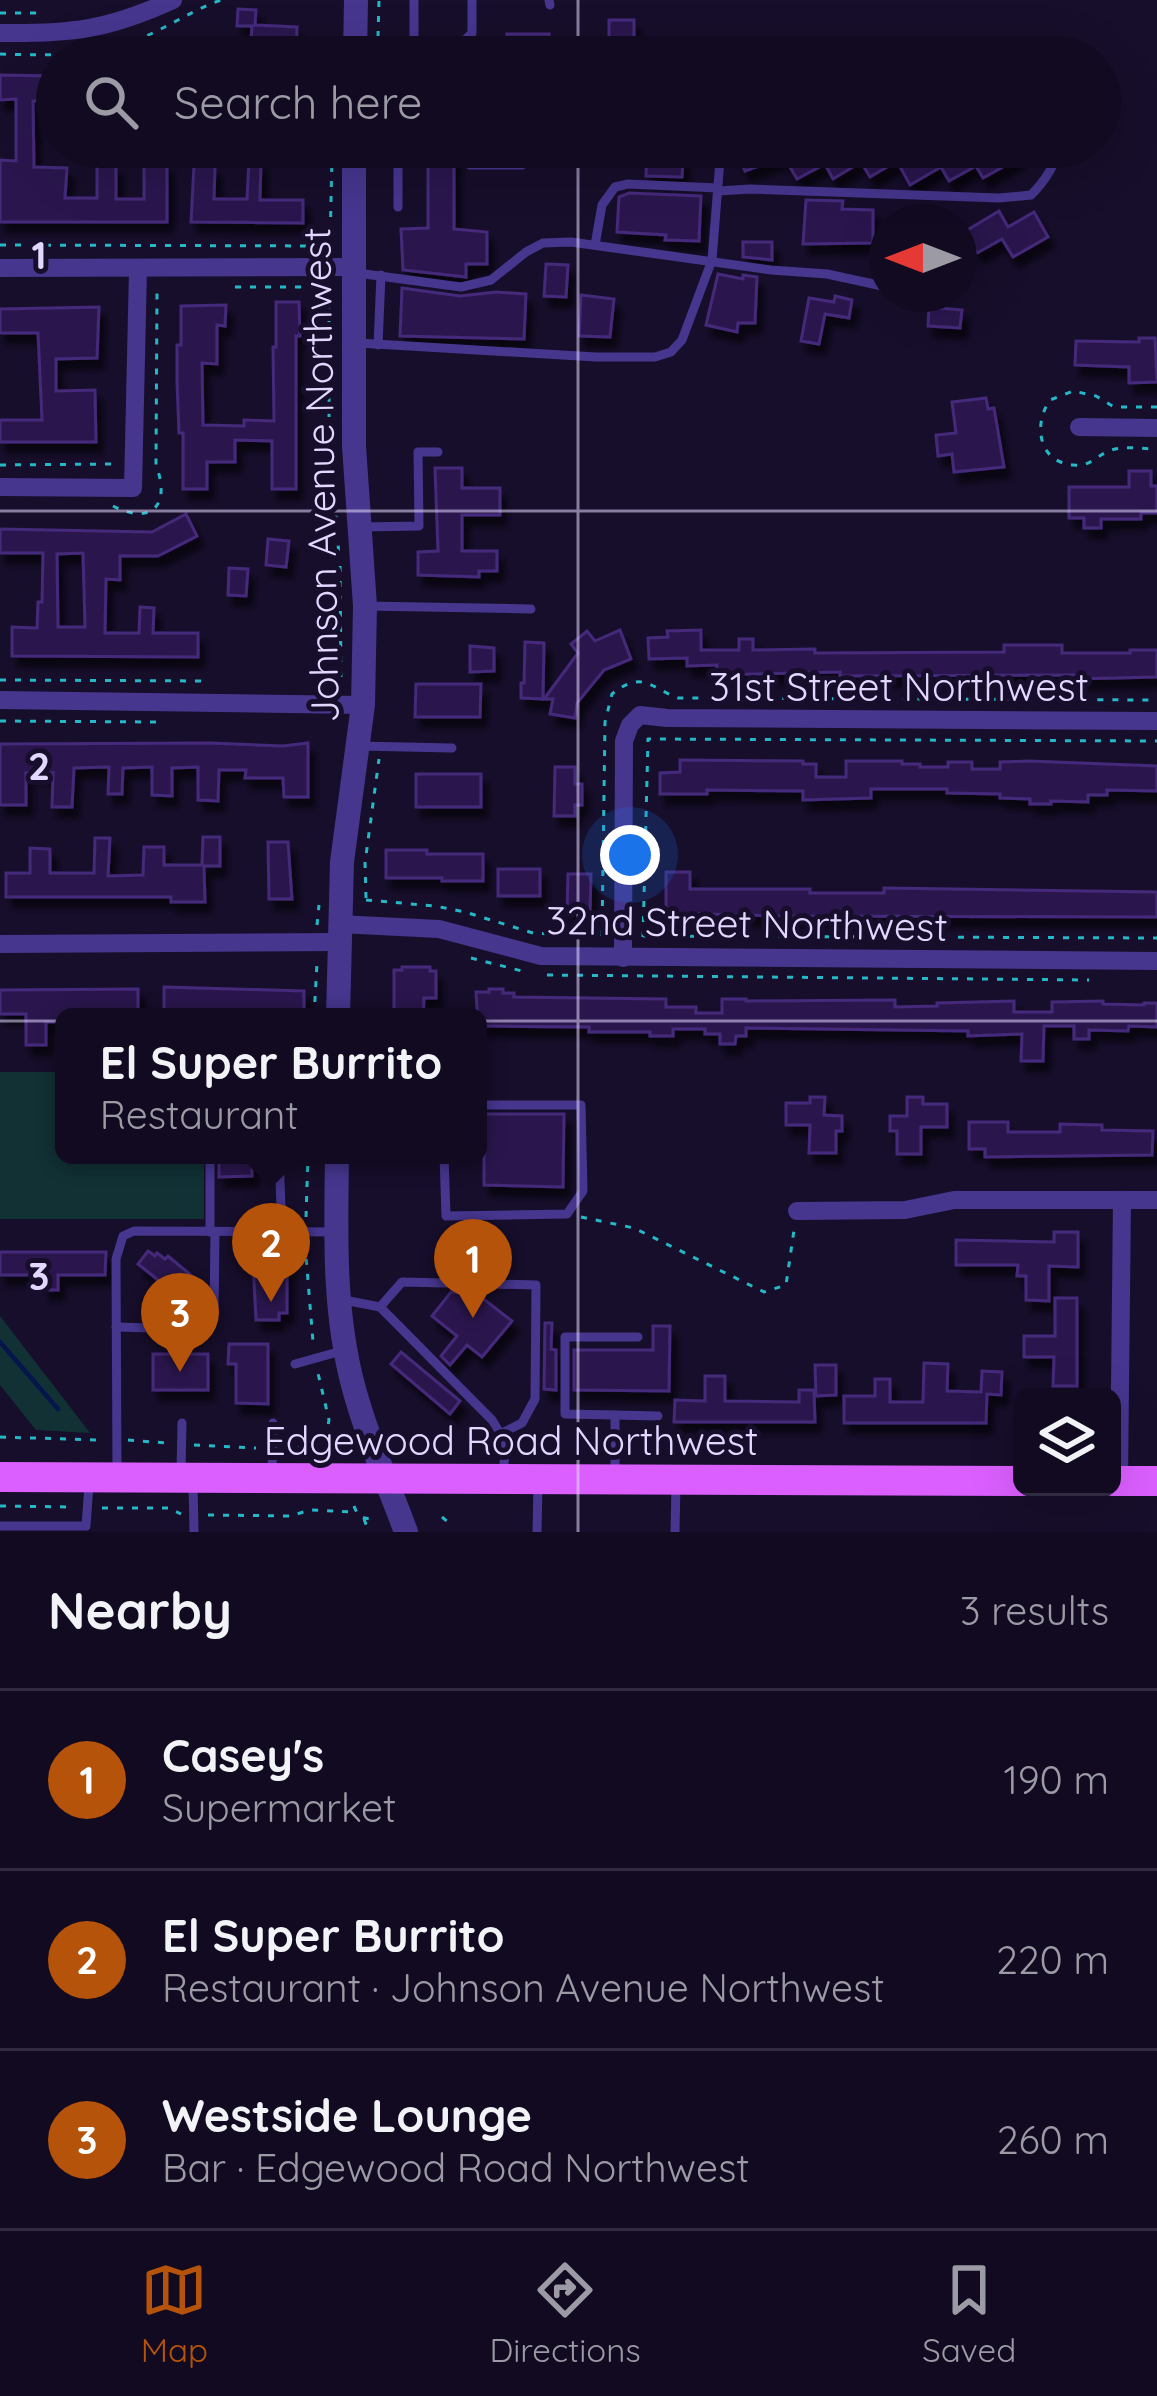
<!DOCTYPE html>
<html lang="en">
<head>
<meta charset="utf-8">
<style>
	body { margin:0; font-family:Quicksand,sans-serif; background:#1a1329; color:#f1f3f6 }
	.controls { position:absolute; right:36px; bottom:36px; display:grid; overflow:hidden; border-radius:18px; box-shadow:0 12px 48px #0002 }
	.controls button { width:108px; height:108px; display:grid; place-items:center; padding:0; border:0; border-bottom:3px solid #302b3e; background:#110a20; color:#f1f3f6; font:60px sans-serif }
	.compass { position:absolute; left:869px; top:204px; width:108px; height:108px; border-radius:50%; background:#110a20; box-shadow:0 12px 48px #0002; rotate:270deg }
	.you { position:absolute; left:630px; top:855px; width:42px; height:42px; margin:-30px; border:9px solid #fff; border-radius:50%; background:#1a73e8; box-shadow:0 0 0 18px #1a73e833 }
	.badge { display:grid; place-items:center; width:78px; height:78px; border-radius:50%; background:#b45309; color:#fff; font-size:39px; font-weight:700 }
	.pin { position:absolute; translate:-50% -99px; filter:drop-shadow(0 3px 6px #0008) }
	.pin::after { content:''; position:absolute; top:63px; width:42px; height:36px; background:inherit; clip-path:polygon(0 0,100% 0,50% 100%) }
	.popup { position:absolute; left:55px; top:1008px; width:432px; height:156px; box-sizing:border-box; display:grid; place-content:center; border-radius:18px; background:#110a20; filter:drop-shadow(0 3px 9px #0005); font-size:39px; white-space:nowrap; color:#9c9aa5 }
	.popup b { font-size:45px; color:#f1f3f6 }
	.popup::after { content:''; position:absolute; left:50%; top:100%; margin-left:-24px; border:24px solid transparent; border-top-color:#110a20 }
	.list { margin:0; padding:0; list-style:none }
	h2 { display:flex; justify-content:space-between; align-items:center; height:156px; margin:0; padding:0 48px; font-size:51px }
	h2 small { font-size:39px; font-weight:400; color:#9c9aa5 }
	.list li { display:grid; grid-template-columns:78px 1fr auto; gap:36px; align-items:center; box-sizing:border-box; height:180px; padding:0 48px; border-top:3px solid #302b3e }
	.list b { display:block; font-size:45px; white-space:nowrap }
	.list p { margin:0; font-size:39px; white-space:nowrap; color:#9c9aa5 }
	.list em { font-size:39px; font-style:normal; color:#9c9aa5 }
	.icon { flex:none; width:66px; height:66px; fill:none; stroke:currentColor; stroke-width:2; stroke-linecap:round; stroke-linejoin:round }
	.map { position:relative; flex:none; width:1157px; height:1532px; overflow:hidden }
	.search { position:absolute; background:#110a20; box-shadow:0 12px 48px #0002; left:36px; right:36px; top:36px; height:132px; display:flex; align-items:center; gap:30px; box-sizing:border-box; padding:0 42px; border-radius:66px; color:#9c9aa5; font-size:45px }
	.sheet { height:696px; background:#110a20 }
	nav { display:flex; justify-content:space-around; align-items:center; box-sizing:border-box; height:168px; border-top:3px solid #302b3e; background:#110a20; font-size:33px; color:#9c9aa5 }
	nav a { display:grid; justify-items:center; gap:6px }
	nav .on { color:#b45309 }
	.map>svg:first-child { display:block }
	.green { fill:#113135 }
	.lines { fill:none; stroke-linecap:round; stroke-linejoin:round }
	.stream { stroke:#06154c; stroke-width:4.5 }
	.building { fill:#2b194d; stroke:#45297b; stroke-width:3; fill-rule:evenodd; filter:url(#shadow) }
	.path { stroke:#25b8c6; stroke-width:3; stroke-dasharray:6 9; stroke-linecap:butt }
	.service { stroke:#46368e; stroke-width:9 }
	.minor { stroke:#46368e; stroke-width:18 }
	.tertiary { stroke:#46368e; stroke-width:24 }
	.primary { stroke:#db5fff; stroke-width:30 }
	.grid { fill:none; stroke:#e2d8ff; stroke-width:3; stroke-opacity:0.55 }
	.labels { text-anchor:middle; dominant-baseline:central; stroke-width:10; stroke-linejoin:round; paint-order:stroke }
	.street-label { font-size:39px; fill:#e2d8ff; stroke:#170e2b }
	.grid-label { font-size:39px; text-anchor:middle; font-weight:bold; fill:#e2d8ff; stroke:#170e2b; stroke-width:10; stroke-linejoin:round; paint-order:stroke }
</style>
</head>
<body>
<div class="map">
<svg width="1157" height="1532" viewBox="0 0 1157 1532">
	<defs>
		<filter id="shadow"><feDropShadow dx="6" dy="10" stdDeviation="3" flood-color="#0009"/></filter>
	</defs>
	<rect width="100%" height="100%" fill="#170e2b"/>
	<g class="green">
		<polygon points="0,1072 64,1072 64,1155 204,1155 204,1219 0,1219"/>
		<polygon points="0,1316 90,1433 36,1430 0,1385"/>
	</g>
	<g class="lines">
		<polyline class="stream" points="0,1342 58,1409"/>
	</g>
	<g class="building">
		<polygon points="238,9 256,10 255,25 297,27 296,57 250,54 252,26 237,26"/>
		<polygon points="609,20 634,20 634,47 609,46"/>
		<rect x="507" y="34" width="42" height="23"/>
		<polygon points="0,75 57,76 57,100 33,101 34,167 67,168 65,198 97,198 97,165 116,165 116,199 144,199 144,164 167,164 167,222 0,222 0,160 16,161 16,99 0,100"/>
		<polygon points="647,147 684,147 682,177 646,176"/>
		<polygon points="735,147 1012,147 1019,158 983,178 976,166 949,181 941,167 910,185 897,161 870,177 861,162 833,179 825,164 797,179 784,157 745,171"/>
		<polygon points="428,154 454,154 454,229 487,232 487,264 466,264 466,277 403,270 401,229 428,228"/>
		<polygon points="249,161 261,161 260,200 303,200 303,223 191,222 194,165 215,166 214,199 247,199"/>
		<polygon points="629,193 701,196 699,241 665,240 666,235 617,232 619,197"/>
		<polygon points="806,200 843,201 842,209 873,210 873,243 803,244"/>
		<polygon points="999,211 1008,227 1034,212 1048,237 1013,257 1002,239 977,253 964,232"/>
		<polygon points="743,242 772,242 772,260 743,257"/>
		<polygon points="546,264 568,265 566,297 544,296"/>
		<polygon points="718,274 743,279 743,275 757,277 755,323 738,323 737,332 706,325"/>
		<polygon points="402,288 460,296 496,292 526,294 524,339 400,336"/>
		<polygon points="581,295 614,299 610,337 579,336"/>
		<polygon points="835,296 852,300 849,318 825,314 819,344 801,341 809,298 834,302"/>
		<polygon points="276,302 299,302 300,336 296,336 296,489 272,489 272,441 235,440 235,462 207,462 207,489 183,489 183,433 179,433 177,382 177,345 181,345 181,306 226,305 225,326 217,325 217,364 202,363 203,425 244,426 244,420 274,421 273,347 276,347"/>
		<polygon points="99,307 97,358 56,359 56,391 95,390 96,442 0,442 0,420 42,420 38,333 0,333 0,309"/>
		<polygon points="929,307 962,310 960,328 928,326"/>
		<polygon points="1139,338 1155,338 1157,382 1129,383 1129,367 1075,365 1076,341 1139,342"/>
		<polygon points="986,398 988,409 994,408 1004,467 954,472 952,454 938,456 936,435 956,433 952,402"/>
		<polygon points="435,468 462,468 462,488 500,488 500,515 462,515 462,551 497,551 497,571 479,571 479,577 418,575 418,552 438,551"/>
		<polygon points="1129,471 1151,471 1151,486 1157,486 1157,513 1141,513 1141,519 1101,519 1101,528 1084,528 1084,518 1069,518 1069,487 1129,487"/>
		<path d="M186 514 197 536 158 556H120V580L106 579 105 633H139L140 607 154 608 153 633H198V657L12 656V627L37 628 38 602H42L43 553H0V529L152 532ZM83 553 85 627H58L57 554Z"/>
		<polygon points="268,539 289,541 286,567 266,565"/>
		<polygon points="229,568 248,569 246,596 228,595"/>
		<polygon points="620,630 631,659 604,670 577,703 575,718 550,714 553,699 544,699 578,653 571,644 587,631 595,641"/>
		<polygon points="701,630 701,650 739,650 739,639 753,639 753,650 815,649 815,653 1004,652 1004,645 1062,645 1062,653 1130,653 1130,650 1157,650 1157,677 1075,679 1075,675 840,676 840,672 716,675 717,665 687,666 687,658 649,659 648,638 668,637 667,631"/>
		<polygon points="525,642 544,643 543,699 521,698 521,683 524,683"/>
		<polygon points="470,646 494,648 494,671 470,672"/>
		<polygon points="416,684 481,684 480,717 415,717"/>
		<polygon points="210,743 283,746 308,743 308,797 284,797 283,778 245,778 246,770 219,770 218,801 198,800 198,767 172,768 172,796 152,795 152,767 123,768 122,794 108,794 109,767 74,768 72,807 52,807 53,773 26,773 26,805 0,805 0,744"/>
		<polygon points="680,760 803,761 803,764 816,764 816,777 846,777 846,761 902,761 902,764 920,764 920,767 948,767 948,762 972,762 972,769 1000,769 1000,762 1030,761 1157,766 1157,791 1107,790 1107,795 1088,795 1088,802 1051,801 1051,804 1030,804 1030,799 1000,798 1000,794 947,793 947,789 871,789 871,798 803,800 803,791 707,790 707,794 660,794 660,773 680,772"/>
		<polygon points="555,767 575,767 575,784 582,784 582,805 575,805 575,816 554,816"/>
		<rect x="416" y="774" width="65" height="33"/>
		<polygon points="203,837 220,837 220,866 204,866 205,902 171,902 171,897 6,897 6,873 30,873 30,848 50,849 50,873 94,873 95,838 110,838 108,876 143,875 144,847 164,847 164,865 202,865"/>
		<polygon points="268,842 288,842 292,899 269,899"/>
		<polygon points="386,850 427,850 427,854 483,854 483,881 442,881 442,878 386,878"/>
		<rect x="498" y="869" width="42" height="27"/>
		<polygon points="666,872 690,872 690,889 810,889 810,893 884,893 884,888 1157,892 1157,917 773,916 666,913"/>
		<polygon points="568,874 591,874 590,912 567,912"/>
		<polygon points="402,967 430,967 430,971 436,971 436,998 424,998 423,1017 394,1017 394,970 402,970"/>
		<polygon points="164,987 304,991 304,1015 164,1011"/>
		<polygon points="138,989 138,1012 77,1013 77,1017 64,1017 64,1022 46,1022 46,1045 26,1045 26,1014 0,1014 0,990"/>
		<polygon points="489,989 503,989 503,993 514,993 514,997 666,999 666,1007 696,1007 696,1013 722,1013 722,999 746,999 746,1001 895,1000 895,1007 937,1006 937,1003 1014,1001 1014,1012 1052,1012 1052,1002 1103,1001 1103,1004 1144,1005 1144,1003 1157,1003 1157,1027 1129,1026 1128,1031 1089,1030 1089,1039 1074,1039 1074,1026 1044,1026 1043,1061 1021,1061 1022,1034 968,1036 968,1031 746,1028 746,1036 736,1036 735,1044 720,1044 720,1034 705,1034 705,1029 673,1029 673,1036 650,1036 650,1032 589,1032 589,1027 478,1026 476,992 489,992"/>
		<polygon points="810,1097 825,1097 824,1115 842,1116 842,1131 836,1131 836,1153 809,1153 810,1125 786,1125 786,1103 810,1103"/>
		<polygon points="907,1097 923,1097 923,1104 947,1104 947,1127 921,1127 921,1154 897,1154 897,1131 890,1131 890,1116 907,1116"/>
		<polygon points="484,1114 564,1114 563,1187 484,1185"/>
		<polygon points="969,1122 1008,1122 1008,1132 1060,1132 1060,1124 1102,1125 1102,1130 1153,1131 1152,1155 985,1157 985,1149 969,1149"/>
		<polygon points="219,1156 252,1156 252,1176 219,1177"/>
		<polygon points="1054,1232 1078,1232 1078,1267 1049,1266 1049,1301 1026,1300 1026,1276 1017,1276 1018,1265 956,1265 956,1240 1054,1242"/>
		<polygon points="148,1251 155,1256 157,1253 165,1259 168,1256 192,1276 191,1279 200,1286 172,1318 146,1298 158,1280 138,1264"/>
		<polygon points="0,1252 106,1252 105,1275 58,1275 58,1290 44,1290 44,1275 0,1275"/>
		<polygon points="253,1262 287,1262 287,1313 279,1313 279,1320 256,1320"/>
		<polygon points="451,1292 476,1293 512,1321 482,1357 467,1345 450,1365 441,1356 457,1336 432,1316"/>
		<polygon points="1055,1298 1077,1298 1077,1386 1053,1386 1054,1357 1024,1357 1024,1336 1055,1336"/>
		<polygon points="545,1323 552,1323 551,1349 556,1350 556,1390 544,1389"/>
		<polygon points="653,1326 670,1326 669,1391 574,1390 574,1350 653,1350"/>
		<polygon points="229,1344 268,1344 268,1404 236,1403 236,1364 228,1364"/>
		<polygon points="401,1352 460,1401 450,1414 391,1364"/>
		<rect x="153" y="1354" width="55" height="36"/>
		<polygon points="924,1363 948,1364 947,1391 981,1392 982,1371 1002,1372 1001,1395 987,1394 986,1423 844,1423 844,1396 875,1396 875,1379 890,1379 890,1402 923,1402"/>
		<polygon points="815,1365 836,1365 836,1395 816,1396"/>
		<polygon points="705,1376 725,1376 725,1401 799,1402 799,1390 814,1390 815,1422 674,1422 675,1400 705,1401"/>
	</g>
	<g class="lines">
		<g class="path">
			<polyline points="0,13 42,13"/>
			<polyline points="378,37 379,0"/>
			<path d="M0 54C45 55 91 58 134 41 164 30 190 11 221 0"/>
			<polyline points="0,245 330,246"/>
			<polyline points="330,247 332,155"/>
			<polyline points="235,287 329,287"/>
			<polyline points="329,291 329,421 339,557"/>
			<path d="M1157 407H1114L1096 396 1073 391 1050 400C1033 424 1038 463 1074 465 1090 467 1096 456 1109 451 1122 445 1143 449 1157 449"/>
			<polyline points="0,465 115,464"/>
			<path d="M113 506C152 526 171 505 156 465L157 290"/>
			<polyline points="340,566 341,683"/>
			<polyline points="0,680 210,681"/>
			<polyline points="0,721 160,722"/>
			<polyline points="366,898 365,863 379,759"/>
			<path d="M366 900 435 906 465 912 533 933 602 936 605 722 612 694C642 670 650 687 678 698L1157 700"/>
			<polyline points="317,925 319,905"/>
			<polyline points="643,936 1157,938"/>
			<polyline points="643,937 648,739 1157,741"/>
			<polyline points="471,958 526,972"/>
			<polyline points="547,975 1089,980"/>
			<polyline points="314,1017 317,963"/>
			<polyline points="306,1217 308,1155"/>
			<polyline points="581,1217 634,1228 764,1292 786,1285 794,1230"/>
			<polyline points="305,1244 313,1342"/>
			<polyline points="0,1437 100,1440"/>
			<polyline points="128,1440 166,1443"/>
			<polyline points="398,1441 407,1441"/>
			<polyline points="194,1445 256,1448"/>
			<polyline points="283,1448 313,1448 326,1436 329,1420 317,1369"/>
			<polyline points="0,1506 75,1507"/>
			<path d="M354 1506C357 1515 362 1519 372 1519"/>
			<polyline points="102,1508 169,1508 181,1514"/>
			<polyline points="208,1515 290,1516 310,1510 356,1512"/>
			<polyline points="442,1517 448,1522"/>
			<polyline points="364,1519 369,1532"/>
		</g>
		<g class="service">
			<polyline points="549,0 550,5"/>
			<polyline points="360,53 414,53 414,0"/>
			<polyline points="414,53 457,48 472,33 472,0"/>
			<polyline points="468,147 470,165 522,165 521,147"/>
			<polyline points="359,161 398,161 401,147"/>
			<path d="M718 191 750 189 999 198 1031 195C1045 181 1055 166 1059 147"/>
			<polyline points="398,207 398,161"/>
			<polyline points="595,245 602,205 615,187 628,184 718,188"/>
			<polyline points="357,273 461,287 491,280 526,252 543,243 571,242 771,270 827,274 887,287"/>
			<polyline points="358,343 596,357 655,357 671,352 682,340 712,260 721,147"/>
			<polyline points="378,345 381,275"/>
			<polyline points="360,527 419,526 418,452 438,452"/>
			<polyline points="365,606 531,609"/>
			<polyline points="358,746 452,748"/>
			<polyline points="274,1155 279,1156 282,1232"/>
			<polyline points="444,1155 446,1216 567,1214 583,1191 581,1105 478,1105"/>
			<polyline points="210,1232 210,1155"/>
			<polyline points="344,1300 380,1307 492,1420 506,1443 503,1474"/>
			<polyline points="380,1307 402,1282 536,1285 535,1399 522,1423 500,1434"/>
			<polyline points="116,1327 188,1329 214,1313 215,1232"/>
			<polyline points="295,1364 345,1350"/>
			<polyline points="615,1415 658,1416"/>
			<polyline points="117,1471 116,1259 123,1236 134,1231 336,1232"/>
			<polyline points="181,1472 182,1423"/>
			<polyline points="272,1473 273,1423"/>
			<polyline points="615,1474 615,1415 565,1414 565,1337 638,1337"/>
			<polyline points="193,1483 194,1532"/>
			<polyline points="0,1526 86,1526 89,1485"/>
			<polyline points="537,1532 538,1483"/>
			<polyline points="675,1532 676,1485"/>
		</g>
		<g class="minor">
			<path d="M0 33C71 34 107 30 173 0"/>
			<polyline points="0,268 352,267"/>
			<polyline points="1079,427 1157,428"/>
			<polyline points="0,487 133,488 138,269"/>
			<polyline points="0,700 363,705"/>
			<polyline points="339,924 439,929 541,956 1157,961"/>
			<polyline points="0,944 338,942"/>
			<polyline points="623,958 624,741 630,725 640,715 667,718 1157,721"/>
			<polyline points="797,1211 905,1210 954,1200 1157,1200"/>
			<polyline points="1119,1481 1122,1200"/>
		</g>
		<g class="tertiary">
			<polyline points="355,57 356,0"/>
			<polyline points="338,1017 342,862 363,705 365,606 354,446 354,147"/>
			<path d="M337 1155C336 1232 333 1309 353 1385 366 1435 388 1483 406 1532"/>
		</g>
		<g class="primary">
			<polyline points="0,1477 1022,1481"/>
			<polyline points="1112,1481 1157,1481"/>
		</g>
	</g>
	<path class="grid" d="M578 0V57M578 147V1532M0 511H1157M0 1021H1157"/>
	<g class="labels">
		<g class="street-label">
			<text transform="translate(320 475) rotate(-91)">Johnson Avenue Northwest</text>
			<text x="899" y="686">31st Street Northwest</text>
			<text transform="translate(747 923) rotate(1)">32nd Street Northwest</text>
			<text x="511" y="1440">Edgewood Road Northwest</text>
		</g>
	</g>
	<g class="grid-label">
		<text x="39" y="269">1</text>
		<text x="39" y="780">2</text>
		<text x="39" y="1290">3</text>
	</g>
</svg>
<div class="controls">
<button><svg class="icon" aria-label="layers" viewBox="0 0 24 24"><path d="M12 4l9 5-9 5-9-5zM3 14l9 5 9-5"/></svg></button>
</div>
<svg class="compass" viewBox="-18 -18 36 36"><path d="M0-13l5 13h-10z" fill="#e53935"/><path d="M0 13l5-13h-10z" fill="#9c9aa5"/></svg>
<div class="you"></div>
<div class="pin badge" style="left:473px;top:1318px">1</div>
<div class="pin badge" style="left:271px;top:1302px">2</div>
<div class="popup"><b>El Super Burrito</b>Restaurant</div>
<div class="pin badge" style="left:180px;top:1372px">3</div>
<div class="search"><svg class="icon" aria-label="search" viewBox="0 0 24 24"><circle cx="10" cy="10" r="6"/><path d="M15 15l6 6"/></svg>Search here</div>
</div>
<section class="sheet">
<h2>Nearby<small>3 results</small></h2>
<ul class="list">
<li><span class="badge">1</span><div><b>Casey's</b><p>Supermarket</p></div><em>190 m</em></li>
<li><span class="badge">2</span><div><b>El Super Burrito</b><p>Restaurant · Johnson Avenue Northwest</p></div><em>220 m</em></li>
<li><span class="badge">3</span><div><b>Westside Lounge</b><p>Bar · Edgewood Road Northwest</p></div><em>260 m</em></li>
</ul>
</section>
<nav>
<a class="on"><svg class="icon" aria-label="map" viewBox="0 0 24 24"><path d="M3 6l6-2 6 2 6-2v14l-6 2-6-2-6 2zM9 4v14M15 6v14"/></svg>Map</a>
<a><svg class="icon" aria-label="directions" viewBox="0 0 24 24"><path d="M12 3l9 9-9 9-9-9zM9 14v-3h6M13 9l2 2-2 2"/></svg>Directions</a>
<a><svg class="icon" aria-label="saved" viewBox="0 0 24 24"><path d="M7 4h10v16l-5-4-5 4z"/></svg>Saved</a>
</nav>
</body>
</html>
